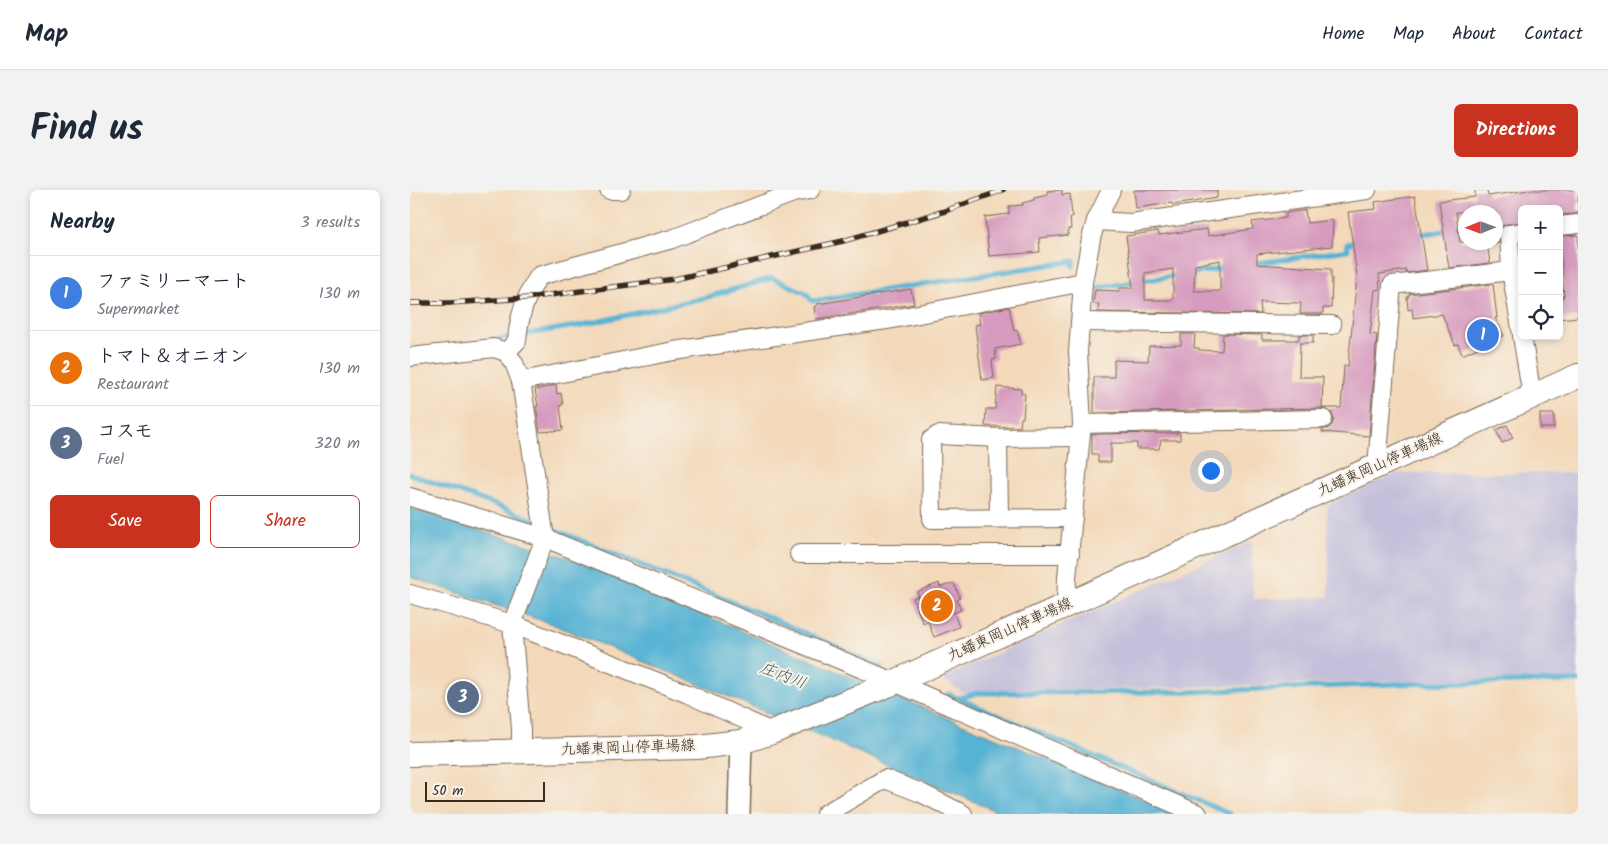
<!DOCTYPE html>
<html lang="en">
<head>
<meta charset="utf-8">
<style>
	body { margin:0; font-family:Kalam,"Klee One",sans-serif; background:#f2f2f3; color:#1f2937 }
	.controls { position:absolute; right:15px; top:15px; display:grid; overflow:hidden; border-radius:8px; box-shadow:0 2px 8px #0003 }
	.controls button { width:45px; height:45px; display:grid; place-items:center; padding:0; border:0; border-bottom:1px solid #e0e1e3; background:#fff; color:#1f2937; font:25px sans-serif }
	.compass { position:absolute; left:1048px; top:15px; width:45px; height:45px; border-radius:50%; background:#fff; box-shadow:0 2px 8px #0003; rotate:269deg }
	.scale { position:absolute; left:15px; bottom:12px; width:120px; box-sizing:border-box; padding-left:5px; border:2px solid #3b2a1e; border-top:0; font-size:14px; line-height:18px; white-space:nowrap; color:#3b2a1e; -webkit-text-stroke:4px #f7f3e8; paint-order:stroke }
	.you { position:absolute; left:800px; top:280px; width:18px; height:18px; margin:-12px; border:4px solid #fff; border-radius:50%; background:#1a73e8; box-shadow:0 0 0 8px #1a73e833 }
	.badge { display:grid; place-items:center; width:32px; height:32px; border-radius:50%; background:#c8321e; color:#fff; font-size:16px; font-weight:700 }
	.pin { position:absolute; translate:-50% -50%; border:2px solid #fff; box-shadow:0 1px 5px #0006 }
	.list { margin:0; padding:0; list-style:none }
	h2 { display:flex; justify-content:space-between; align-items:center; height:65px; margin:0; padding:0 20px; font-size:21px }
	h2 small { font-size:16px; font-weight:400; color:#747a83 }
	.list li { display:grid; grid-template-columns:32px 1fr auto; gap:15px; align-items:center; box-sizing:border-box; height:75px; padding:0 20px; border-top:1px solid #e0e1e3 }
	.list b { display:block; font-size:19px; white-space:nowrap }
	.list p { margin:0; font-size:16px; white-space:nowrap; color:#747a83 }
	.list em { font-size:16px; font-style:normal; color:#747a83 }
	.actions { display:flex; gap:10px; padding:15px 20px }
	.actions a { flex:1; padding:11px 0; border:1px solid #c8321e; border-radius:8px; text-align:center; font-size:18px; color:#c8321e }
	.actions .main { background:#c8321e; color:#fff }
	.icon { flex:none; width:28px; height:28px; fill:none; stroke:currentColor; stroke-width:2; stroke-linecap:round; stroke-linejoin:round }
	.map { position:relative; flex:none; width:1168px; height:624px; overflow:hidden; border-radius:8px }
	header { display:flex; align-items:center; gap:30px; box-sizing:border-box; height:70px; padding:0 25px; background:#fff; border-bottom:1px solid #e0e1e3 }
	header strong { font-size:24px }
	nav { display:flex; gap:28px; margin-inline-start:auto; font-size:18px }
	.intro { display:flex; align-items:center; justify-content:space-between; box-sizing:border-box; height:120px; padding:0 30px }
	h1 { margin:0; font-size:35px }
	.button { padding:12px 22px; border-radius:8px; background:#c8321e; color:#fff; font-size:18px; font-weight:700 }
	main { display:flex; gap:30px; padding:0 30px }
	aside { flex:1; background:#fff; border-radius:8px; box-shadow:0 2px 8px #0003 }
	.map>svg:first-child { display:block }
	.industrial { fill:#c4c0db }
	.water { fill:#56b3d4; stroke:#486e79 }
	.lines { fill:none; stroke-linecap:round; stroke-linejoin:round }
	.stream { stroke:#56b3d4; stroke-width:5 }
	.building { fill:#d79bbf; fill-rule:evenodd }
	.minor-casing { stroke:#7b6755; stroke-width:20 }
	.tertiary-casing { stroke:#7b6755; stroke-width:24 }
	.secondary-casing { stroke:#7b6755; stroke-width:26 }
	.minor { stroke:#fff; stroke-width:18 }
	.tertiary { stroke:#fff; stroke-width:21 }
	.secondary { stroke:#fff; stroke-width:24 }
	.rail-casing { stroke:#3b2a1e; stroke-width:5.5 }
	.rail { stroke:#f7f3e8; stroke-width:4; stroke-dasharray:11; stroke-linecap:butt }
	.labels { text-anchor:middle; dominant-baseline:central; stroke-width:4; stroke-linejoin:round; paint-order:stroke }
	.street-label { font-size:15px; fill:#3b2a1e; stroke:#f7f3e8 }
	.water-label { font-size:16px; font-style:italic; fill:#445a5e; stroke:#f7f3e8 }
</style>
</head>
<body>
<header>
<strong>Map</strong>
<nav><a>Home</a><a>Map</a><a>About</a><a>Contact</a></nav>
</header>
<div class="intro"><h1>Find us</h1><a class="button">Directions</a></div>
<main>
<aside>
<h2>Nearby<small>3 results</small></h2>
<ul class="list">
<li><span class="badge" style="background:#3f7fe0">1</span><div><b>ファミリーマート</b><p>Supermarket</p></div><em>130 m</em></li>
<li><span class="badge" style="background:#e8710a">2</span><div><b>トマト＆オニオン</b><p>Restaurant</p></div><em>130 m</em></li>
<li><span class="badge" style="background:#5c6f8a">3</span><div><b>コスモ</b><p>Fuel</p></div><em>320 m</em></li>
</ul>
<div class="actions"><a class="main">Save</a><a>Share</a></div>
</aside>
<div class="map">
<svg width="1168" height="624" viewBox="0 0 1168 624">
	<rect width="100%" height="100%" fill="#f7f3e8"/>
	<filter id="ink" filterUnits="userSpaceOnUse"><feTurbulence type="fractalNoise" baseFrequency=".02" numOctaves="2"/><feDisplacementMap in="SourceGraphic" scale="10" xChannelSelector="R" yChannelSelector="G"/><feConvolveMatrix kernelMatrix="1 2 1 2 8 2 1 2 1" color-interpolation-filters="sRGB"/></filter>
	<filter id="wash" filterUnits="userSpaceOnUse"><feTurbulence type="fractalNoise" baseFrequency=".0096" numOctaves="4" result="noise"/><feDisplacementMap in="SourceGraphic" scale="20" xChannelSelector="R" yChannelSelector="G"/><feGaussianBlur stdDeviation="1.12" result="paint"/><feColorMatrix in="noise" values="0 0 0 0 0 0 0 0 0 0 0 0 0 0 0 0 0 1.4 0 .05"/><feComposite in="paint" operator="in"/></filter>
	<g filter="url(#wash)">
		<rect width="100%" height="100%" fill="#f3d9ba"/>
		<polygon class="industrial" points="987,283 1168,283 1168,489 986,491 553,503 531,488 842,351 843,409 919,407 917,315"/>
		<polygon class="water" points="0,318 162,369 514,518 769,624 593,624 317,506 142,434 0,387"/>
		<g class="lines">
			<g class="stream">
				<polyline points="1149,25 1168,23"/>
				<polyline points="1005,45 1056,38"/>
				<polyline points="841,74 938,60 937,54 947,52"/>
				<polyline points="779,84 816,78"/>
				<polyline points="685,98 769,85"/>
				<polyline points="80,150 172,135 298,107 362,88 396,103 402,111 664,71 663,76"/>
				<polyline points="0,284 86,315 128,332"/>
				<polyline points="136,336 354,425 472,477"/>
				<polyline points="538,504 820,624"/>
				<polyline points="549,508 568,503 777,502 986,494 1168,491"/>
			</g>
		</g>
		<g id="blocks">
			<g class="building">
				<polygon points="652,0 652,5 660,4 662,27 660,27 661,39 658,39 658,45 629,48 630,62 579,66 575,27 599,24 599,16 613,15 612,13 624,10 624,8 638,5 637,1"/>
				<polygon points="724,0 807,0 807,8 763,15 762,13 726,18"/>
				<polygon points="1065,0 1077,0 1078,6 1119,0 1168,0 1168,24 1149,25 1149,19 1112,19 1112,32 1097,34 1092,36 1089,40 1089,53 1086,54 1086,22 1046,22 1050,52 1077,52 1080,73 1039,78 1029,11 1065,7"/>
				<polygon points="1005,6 1017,80 996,83 996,80 969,84 970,99 965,100 960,144 967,145 959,246 912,242 912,240 919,238 922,235 924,229 922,223 912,218 931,218 934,176 938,176 947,86 938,22 966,19 965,12"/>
				<path d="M895 20 897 33 923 30 922 56 847 64V74L921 79V88H922L921 118H913V124H890L891 113 850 112 851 124 688 122 689 114H683L685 100 709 101 710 98H723L716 46 748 41 749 45 797 39 798 46 843 39 842 32 876 28V23ZM810 70V101H784L785 75ZM763 79V110H735V83Z"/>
				<polygon points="1168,45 1168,127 1149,129 1149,109 1153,108 1152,106 1154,106 1149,46"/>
				<polygon points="1083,94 1087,128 1085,128 1094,146 1052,165 1048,154 1045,155 1032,124 1003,128 1002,119 998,120 997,107 999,107 999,104"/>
				<polygon points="501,99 504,114 406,129 404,117 407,116 407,114"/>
				<polygon points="599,117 604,141 607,140 611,154 585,159 586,169 582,170 584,188 572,190 565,135 570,134 568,123"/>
				<polygon points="771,144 785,144 784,158 789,158 789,160 812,161 813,144 852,145 852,150 889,150 889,145 903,145 903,153 890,153 889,187 913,187 912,218 684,223 684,187 704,187 704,170 738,171 739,156 771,155"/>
				<polygon points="146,195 147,204 151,203 153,215 150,215 153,240 130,242 126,216 128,216 125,200"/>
				<polygon points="587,197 611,199 611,203 615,204 613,228 611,228 610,237 575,236 576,219 585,219"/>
				<rect x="1130" y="224" width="14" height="14"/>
				<polygon points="1097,235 1103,248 1092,253 1086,240"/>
				<polygon points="770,243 770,250 751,250 749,259 727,259 727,253 701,253 701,272 688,272 688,264 682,264 682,244"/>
				<polygon points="529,393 530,397 544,393 550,408 547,410 551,420 544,423 549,437 524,447 518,431 513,433 503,408 509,406 507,402"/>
			</g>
		</g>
	</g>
	<g filter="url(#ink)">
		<use href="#blocks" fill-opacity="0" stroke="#7b6755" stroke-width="1"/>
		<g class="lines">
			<defs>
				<g id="minor">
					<polyline points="199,0 211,0"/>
					<polyline points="686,31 721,33 957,0"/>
					<polyline points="1149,36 1168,34"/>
					<polyline points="1101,81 1099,44 1112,42"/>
					<polyline points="670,132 922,135"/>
					<polyline points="1112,146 1122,206"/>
					<path d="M96 162 107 151C109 126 115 107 129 86L262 49 383 3 400 0"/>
					<polyline points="0,167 84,158 96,162 104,173 111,191 264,161 483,129 673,92"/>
					<polyline points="672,234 913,229"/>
					<polyline points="588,248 589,328"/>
					<polyline points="967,276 982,95 1101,81 1112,144"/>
					<polyline points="0,307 135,348 484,492 788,624"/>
					<polyline points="663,328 522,329 521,250 528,245 588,248 670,247"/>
					<polyline points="389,364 660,364"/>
					<polyline points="0,404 102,434 278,504 362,542"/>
					<polyline points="656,415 657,387 672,234 668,162 673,92 681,49 686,31 701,0"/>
					<polyline points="111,562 111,539 102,434 135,348 111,191"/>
					<polyline points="415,624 475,589 511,603 553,624"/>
				</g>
				<polyline id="tertiary" points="329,624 331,552"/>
				<polyline id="secondary" points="0,564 287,557 331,552 362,542 478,495 1168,186"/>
			</defs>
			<use href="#minor" class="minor-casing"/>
			<use href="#tertiary" class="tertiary-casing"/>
			<use href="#secondary" class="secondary-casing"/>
			<use href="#minor" class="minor"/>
			<use href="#tertiary" class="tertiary"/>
			<use href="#secondary" class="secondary"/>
			<defs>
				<polyline id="rail" points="0,113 39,113 116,108 265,89 433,51 535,21 593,0"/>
			</defs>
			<use href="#rail" class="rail-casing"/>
			<use href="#rail" class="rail"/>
		</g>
	</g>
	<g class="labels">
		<g class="street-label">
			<text transform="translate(970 275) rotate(-24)">九蟠東岡山停車場線</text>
			<text transform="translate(600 440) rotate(-24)">九蟠東岡山停車場線</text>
			<text transform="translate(218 558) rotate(-2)">九蟠東岡山停車場線</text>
		</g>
		<g class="water-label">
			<text transform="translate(373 486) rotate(21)">庄内川</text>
		</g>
	</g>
</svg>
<div class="controls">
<button>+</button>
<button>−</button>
<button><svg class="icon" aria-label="locate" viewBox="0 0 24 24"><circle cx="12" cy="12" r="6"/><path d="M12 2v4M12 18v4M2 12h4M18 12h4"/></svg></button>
</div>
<svg class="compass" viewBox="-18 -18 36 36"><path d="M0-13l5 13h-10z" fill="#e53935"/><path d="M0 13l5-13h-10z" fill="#747a83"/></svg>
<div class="scale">50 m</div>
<div class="you"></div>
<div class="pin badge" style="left:1073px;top:145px;background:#3f7fe0">1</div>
<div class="pin badge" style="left:527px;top:416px;background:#e8710a">2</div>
<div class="pin badge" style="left:53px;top:507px;background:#5c6f8a">3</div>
</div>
</main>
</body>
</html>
